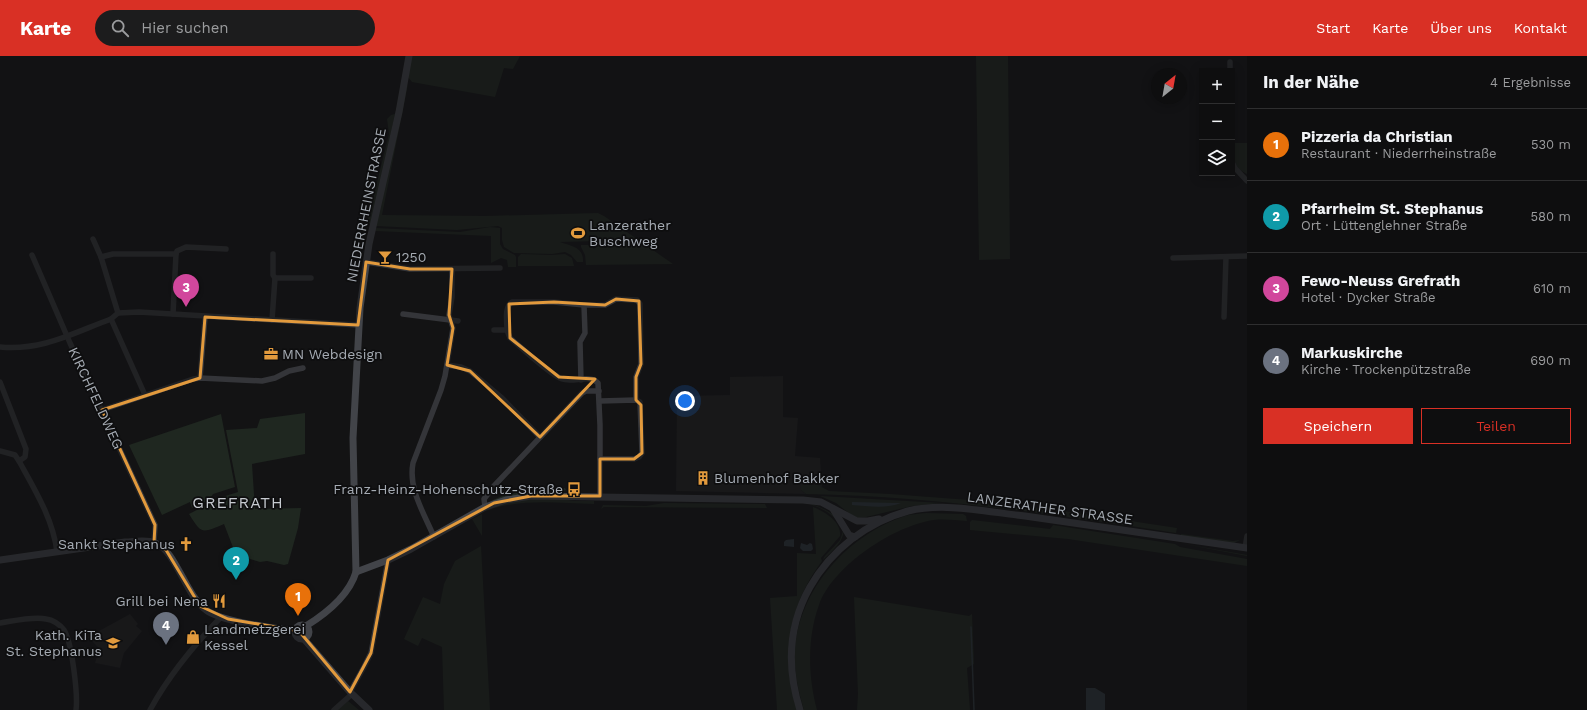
<!DOCTYPE html>
<html lang="de">
<head>
<meta charset="utf-8">
<style>
	body { margin:0; font-family:"Work Sans",sans-serif; background:#1c1c1d; color:#f1f3f6 }
	.controls { position:absolute; right:12px; top:12px; display:grid; overflow:hidden; border-radius:0px; box-shadow:0 2px 10px #0003 }
	.controls button { width:36px; height:36px; display:grid; place-items:center; padding:0; border:0; border-bottom:1px solid #2e2e2f; background:#0e0e0f; color:#f1f3f6; font:20px sans-serif }
	.compass { position:absolute; left:1151px; top:12px; width:36px; height:36px; border-radius:50%; background:#0e0e0f; box-shadow:0 2px 10px #0003; rotate:31deg }
	.you { position:absolute; left:685px; top:345px; width:14px; height:14px; margin:-10px; border:3px solid #fff; border-radius:50%; background:#1a73e8; box-shadow:0 0 0 6px #1a73e833 }
	.badge { display:grid; place-items:center; width:26px; height:26px; border-radius:50%; background:#d93025; color:#fff; font-size:13px; font-weight:700 }
	.pin { position:absolute; translate:-50% -33px; filter:drop-shadow(0 1px 2px #0008) }
	.pin::after { content:''; position:absolute; top:21px; width:14px; height:12px; background:inherit; clip-path:polygon(0 0,100% 0,50% 100%) }
	.list { margin:0; padding:0; list-style:none }
	h2 { display:flex; justify-content:space-between; align-items:center; height:52px; margin:0; padding:0 16px; font-size:17px }
	h2 small { font-size:13px; font-weight:400; color:#9b9c9e }
	.list li { display:grid; grid-template-columns:26px 1fr auto; gap:12px; align-items:center; box-sizing:border-box; height:72px; padding:0 16px; border-top:1px solid #2e2e2f }
	.list b { display:block; font-size:15px; white-space:nowrap }
	.list p { margin:0; font-size:13px; white-space:nowrap; color:#9b9c9e }
	.list em { font-size:13px; font-style:normal; color:#9b9c9e }
	.actions { display:flex; gap:8px; padding:12px 16px }
	.actions a { flex:1; padding:9px 0; border:1px solid #d93025; border-radius:0px; text-align:center; font-size:14px; color:#d93025 }
	.actions .main { background:#d93025; color:#fff }
	.icon { flex:none; width:22px; height:22px; fill:none; stroke:currentColor; stroke-width:2; stroke-linecap:round; stroke-linejoin:round }
	.map { position:relative; flex:none; width:1247px; height:654px; overflow:hidden }
	header { display:flex; align-items:center; gap:24px; box-sizing:border-box; height:56px; padding:0 20px; background:#d93025; color:#fff }
	header strong { font-size:19px }
	nav { display:flex; gap:22px; margin-inline-start:auto; font-size:14px }
	.search { width:280px; height:36px; background:#1c1c1d; display:flex; align-items:center; gap:10px; box-sizing:border-box; padding:0 14px; border-radius:22px; color:#9b9c9e; font-size:15px }
	main { display:flex }
	aside { flex:1; background:#0e0e0f }
	.map>svg:first-child { display:block }
	.built { fill:#1f1f21 }
	.green { fill:#1f2720 }
	.water { fill:#2d363c }
	.lines { fill:none; stroke-linecap:round; stroke-linejoin:round }
	.stream { stroke:#2d363c; stroke-width:1.5 }
	.street { stroke:#343539; stroke-width:5.5 }
	.secondary { stroke:#424449; stroke-width:7 }
	.marked { fill:none; stroke:#e29a3d; stroke-width:3; stroke-linejoin:round }
	.labels { text-anchor:middle; dominant-baseline:central; stroke-width:3.5; stroke-linejoin:round; paint-order:stroke }
	.street-label { font-size:14px; fill:#a5abb3; stroke:#0e0e0f }
	.poi-label { font-size:14px; fill:#a5abb3; stroke:#0e0e0f; text-anchor:start }
	.quarter-label { font-size:16px; letter-spacing:1px; fill:#c6cad0; stroke:#0e0e0f }
</style>
</head>
<body>
<header>
<strong>Karte</strong>
<div class="search"><svg class="icon" aria-label="search" viewBox="0 0 24 24"><circle cx="10" cy="10" r="6"/><path d="M15 15l6 6"/></svg>Hier suchen</div>
<nav><a>Start</a><a>Karte</a><a>Über uns</a><a>Kontakt</a></nav>
</header>
<main>
<div class="map">
<svg width="1247" height="654" viewBox="0 0 1247 654">
	<rect width="100%" height="100%" fill="#131314"/>
	<g class="built">
		<polygon points="783,320 783,361 798,362 795,400 820,402 822,431 805,429 801,434 806,438 676,435 677,340 730,339 730,321"/>
		<polygon points="130,558 138,568 136,570 142,575 124,597 120,612 95,607 99,592 88,581"/>
	</g>
	<g class="green">
		<polygon points="411,0 520,0 513,13 504,12 495,41 412,26 408,21"/>
		<polygon points="976,0 1008,0 1010,203 979,204"/>
		<path d="M408 28 382 159 485 160 598 157 604 160 673 208 586 209 585 199 581 191V189H588L594 193 596 191 597 185 560 186C571 190 584 191 583 206H577L571 199 565 196 552 198 514 197 504 191 502 184V172L498 170 457 174 376 170 406 33Z"/>
		<polygon points="395,58 371,168 367,167 389,78 387,63 391,59"/>
		<path d="M1234 87H1247V118C1233 112 1233 101 1234 87Z"/>
		<polygon points="490,171 500,172 500,188 503,193 515,199 516,201 516,211 508,211 507,204 501,202 491,207 491,180 375,175 375,172 460,176"/>
		<polygon points="565,198 572,202 574,210 518,210 518,201 521,198 551,199"/>
		<path d="M305 357V398L252 408 255 453 301 452 298 472 288 508 284 509 267 505 260 506 250 503 234 494 224 468C202 477 202 479 189 458L222 441 238 436 226 374 257 372 260 363Z"/>
		<polygon points="221,358 235,431 213,438 209,444 192,452 190,446 162,459 129,389"/>
		<path d="M801 429H818L829 435 890 438 969 444 1071 456 1177 472 1176 477C1053 458 931 440 806 438L801 434Z"/>
		<path d="M565 432 566 434 554 437 489 446C513 432 540 438 565 432Z"/>
		<polygon points="820,440 942,447 912,450 866,461 858,462 850,458 836,447"/>
		<path d="M555 442 574 445H594V448C558 447 520 442 486 455L485 454 518 444Z"/>
		<polygon points="664,447 765,448 767,452 604,451 601,453 603,449 646,450"/>
		<path d="M806 447C819 449 848 462 843 479 841 488 830 497 823 504L824 501 840 484 843 475C837 459 821 451 806 447Z"/>
		<path d="M813 451C824 455 842 466 840 480L821 502 822 505C788 551 780 600 797 654H777L770 542 797 540V497L816 498Z"/>
		<path d="M926 457 963 458 966 460 967 465C952 464 938 462 924 466 887 475 832 512 819 549 807 582 808 620 817 654H804C798 634 794 615 795 594 799 533 848 479 905 460 911 458 919 458 926 457Z"/>
		<polygon points="482,458 482,480 472,463"/>
		<polygon points="972,464 1050,473 1053,469 1175,488 1180,491 1247,503 1247,510 1068,483 970,474 970,466"/>
		<polygon points="1181,478 1233,485 1240,484 1234,487 1181,480"/>
		<polygon points="1179,487 1247,499 1247,500"/>
		<polygon points="481,490 490,654 444,654 442,591 422,582 418,590 404,583 423,541 440,548 444,528 455,505"/>
		<polygon points="854,541 969,560 972,558 974,608 967,612 970,654 857,654 858,638"/>
		<polygon points="84,591 95,595 92,601 82,598"/>
		<polygon points="348,645 359,654 337,654"/>
	</g>
	<g class="water">
		<path d="M852 446 895 447H901C887 453 867 450 852 449Z"/>
		<polygon points="794,483 794,491 784,490 784,486 786,484"/>
		<polygon points="801,487 807,489 810,487 812,488 813,493 811,495 803,495 800,492"/>
		<polygon points="1086,632 1095,632 1105,638 1105,654 1086,654"/>
	</g>
	<g class="lines">
		<polyline class="stream" points="971,571 974,654"/>
		<g class="street">
			<polyline points="1230,6 1230,15"/>
			<polyline points="1232,106 1235,112 1247,125"/>
			<polyline points="93,183 101,201 118,257"/>
			<polyline points="32,199 70,287 155,469 154,486"/>
			<polyline points="101,201 113,198 176,198 177,195 186,191 226,193"/>
			<polyline points="1173,202 1247,200"/>
			<polyline points="366,206 410,213 500,212"/>
			<polyline points="275,222 311,222"/>
			<polyline points="173,258 176,198"/>
			<polyline points="403,258 458,265"/>
			<polyline points="1224,261 1226,201"/>
			<polyline points="111,263 145,339"/>
			<polyline points="272,264 275,222 273,219 273,198"/>
			<path d="M494 274H507L510 282C522 292 549 318 562 323 573 327 590 318 598 327L600 369V440"/>
			<path d="M507 274C507 265 504 251 512 246H554L584 249H605L616 243 637 244 640 248 641 308 636 321V344"/>
			<path d="M0 291C42 295 73 277 111 263L118 257 139 256 358 269"/>
			<polyline points="447,309 461,311 470,315 501,341 540,381"/>
			<polyline points="200,322 205,261"/>
			<polyline points="581,324 580,286 585,277 584,249"/>
			<polyline points="0,326 26,393 25,401 19,405"/>
			<polyline points="600,345 636,344 640,346 642,397 639,401 634,403 600,403"/>
			<polyline points="102,354 193,323 200,322 262,325 275,322 289,315 303,312"/>
			<path d="M0 395 15 399 19 405C35 434 53 463 57 496"/>
			<polyline points="485,451 484,443 494,430 582,337 586,335 599,335"/>
			<path d="M434 481C424 457 408 433 413 407L441 334 445 320 453 272 449 259 452 241V213"/>
			<polyline points="1245,492 1247,480"/>
			<path d="M0 567C13 565 34 560 46 563 53 564 60 569 64 574 72 586 78 639 76 654"/>
			<polyline points="350,636 364,611 371,597 388,504"/>
			<path d="M150 654C169 619 194 589 221 561"/>
			<polyline points="334,654 352,638"/>
		</g>
		<g class="secondary">
			<polyline points="833,453 849,479 855,481"/>
			<path d="M0 504 125 486C134 486 146 483 155 487 175 493 186 540 206 554 222 566 273 572 295 575"/>
			<polyline points="356,516 388,504 411,493 485,451 506,444 531,440 803,444 821,446 857,465 868,465 879,463"/>
			<circle cx="302" cy="576" r="7"/>
			<path d="M306 570C327 557 349 539 356 516L353 382 360 252 369 188 399 56 409 0"/>
			<polyline points="304,583 350,636 369,654"/>
			<path d="M800 654C787 613 788 570 810 531 831 494 867 466 908 455 945 446 987 456 1025 460 1099 470 1173 482 1247 492"/>
		</g>
	</g>
	<path d="M0 0H1247V654H0ZM366 206 410 213H452L449 259 453 272 447 309 470 315 540 381 595 323 559 321 510 282 509 248 554 246 605 249 616 243 639 245 641 308 636 321V344L641 349 642 397 634 403H600V440H531L494 447 388 504 371 597 350 636 299 575 228 563 200 550 166 494 154 486 155 469 102 354 200 322 205 261 358 269Z" fill="#131314" fill-opacity=".55" fill-rule="evenodd"/>
	<path class="marked" d="M366 206 410 213H452L449 259 453 272 447 309 470 315 540 381 595 323 559 321 510 282 509 248 554 246 605 249 616 243 639 245 641 308 636 321V344L641 349 642 397 634 403H600V440H531L494 447 388 504 371 597 350 636 299 575 228 563 200 550 166 494 154 486 155 469 102 354 200 322 205 261 358 269Z"/>
	<defs>
		<symbol id="stadium-bare" viewBox="-9 -9 18 18"><path d="M0-5a6.5 5 0 1 0 0 10a6.5 5 0 1 0 0-10ZM-3.5-1.8h7v3.6h-7Z" fill="#e29a3d" stroke="#0e0e0f" stroke-width="2.5" paint-order="stroke"/></symbol>
		<symbol id="bar-bare" viewBox="-9 -9 18 18"><path d="M-6-5H6L.8 .8V4.5H3.5V6h-7V4.5H-.8V.8Z" fill="#e29a3d" stroke="#0e0e0f" stroke-width="2.5" paint-order="stroke"/></symbol>
		<symbol id="office-bare" viewBox="-9 -9 18 18"><path d="M-6-3h4V-5.5h4V-3h4V5H-6ZM-1-4.5V-3h2v-1.5ZM-6 0V1H6V0Z" fill="#e29a3d" stroke="#0e0e0f" stroke-width="2.5" paint-order="stroke"/></symbol>
		<symbol id="building-bare" viewBox="-9 -9 18 18"><path d="M-4-6H4V6H1V3H-1V6H-4ZM-2.5-4.3h1.7v1.8h-1.7ZM.8-4.3h1.7v1.8H.8ZM-2.5-1h1.7V.8h-1.7ZM.8-1h1.7V.8H.8Z" fill="#e29a3d" stroke="#0e0e0f" stroke-width="2.5" paint-order="stroke"/></symbol>
		<symbol id="bus-bare" viewBox="-9 -9 18 18"><path d="M-5-6H5V4H4V6H2V4H-2V6H-4V4H-5ZM-3.5-4V0h7V-4ZM-3.5 1.2v1.5H-2V1.2ZM2 1.2v1.5H3.5V1.2Z" fill="#e29a3d" stroke="#0e0e0f" stroke-width="2.5" paint-order="stroke"/></symbol>
		<symbol id="church-bare" viewBox="-9 -9 18 18"><path d="M-1.2-6h2.4v3.5h3.3v2.4h-3.3V6h-2.4V-.1h-3.3v-2.4h3.3Z" fill="#e29a3d" stroke="#0e0e0f" stroke-width="2.5" paint-order="stroke"/></symbol>
		<symbol id="restaurant-bare" viewBox="-9 -9 18 18"><path d="M-5-6h1v4h1v-4h1v4h1v-4h1v5L-1.5 .5V6h-2V.5L-5-1ZM5-6V6H3V1.5H1.5Q1.5-4 5-6Z" fill="#e29a3d" stroke="#0e0e0f" stroke-width="2.5" paint-order="stroke"/></symbol>
		<symbol id="shop-bare" viewBox="-9 -9 18 18"><path d="M-5-2.5h2.3a2.7 3.5 0 0 1 5.4 0H5L5.5 6h-11ZM-1.5-2.5h3a1.5 2.3 0 0 0-3 0Z" fill="#e29a3d" stroke="#0e0e0f" stroke-width="2.5" paint-order="stroke"/></symbol>
		<symbol id="school-bare" viewBox="-9 -9 18 18"><path d="M0-5L7-2L0 1L-7-2ZM-4 1L0 2.5L4 1V4Q0 6-4 4Z" fill="#e29a3d" stroke="#0e0e0f" stroke-width="2.5" paint-order="stroke"/></symbol>
	</defs>
	<g fill-rule="evenodd">
		<use href="#stadium-bare" x="568" y="167" width="20" height="20"/>
		<use href="#bar-bare" x="375" y="191" width="20" height="20"/>
		<use href="#office-bare" x="261" y="288" width="20" height="20"/>
		<use href="#building-bare" x="693" y="412" width="20" height="20"/>
		<use href="#bus-bare" x="564" y="423" width="20" height="20"/>
		<use href="#church-bare" x="176" y="478" width="20" height="20"/>
		<use href="#restaurant-bare" x="209" y="535" width="20" height="20"/>
		<use href="#shop-bare" x="183" y="571" width="20" height="20"/>
		<use href="#school-bare" x="103" y="577" width="20" height="20"/>
	</g>
	<g class="labels">
		<g class="street-label">
			<text transform="translate(366 149) rotate(-79)">NIEDERRHEINSTRASSE</text>
			<text transform="translate(96 342) rotate(65)">KIRCHFELDWEG</text>
			<text transform="translate(1050 452) rotate(8)">LANZERATHER STRASSE</text>
		</g>
		<g class="poi-label">
			<text x="589" y="169">Lanzerather<tspan x="589" dy="16">Buschweg</tspan></text>
			<text x="396" y="201">1250</text>
			<text x="282" y="298">MN Webdesign</text>
			<text x="714" y="422">Blumenhof Bakker</text>
			<text x="563" y="433" text-anchor="end">Franz-Heinz-Hohenschutz-Straße</text>
			<text x="175" y="488" text-anchor="end">Sankt Stephanus</text>
			<text x="208" y="545" text-anchor="end">Grill bei Nena</text>
			<text x="204" y="573">Landmetzgerei<tspan x="204" dy="16">Kessel</tspan></text>
			<text x="102" y="579" text-anchor="end">Kath. KiTa<tspan x="102" dy="16">St. Stephanus</tspan></text>
		</g>
		<g class="quarter-label">
			<text x="238" y="446">GREFRATH</text>
		</g>
	</g>
</svg>
<div class="controls">
<button>+</button>
<button>−</button>
<button><svg class="icon" aria-label="layers" viewBox="0 0 24 24"><path d="M12 4l9 5-9 5-9-5zM3 14l9 5 9-5"/></svg></button>
</div>
<svg class="compass" viewBox="-18 -18 36 36"><path d="M0-13l5 13h-10z" fill="#e53935"/><path d="M0 13l5-13h-10z" fill="#9b9c9e"/></svg>
<div class="you"></div>
<div class="pin badge" style="left:298px;top:560px;background:#e8710a">1</div>
<div class="pin badge" style="left:236px;top:524px;background:#0f9aa8">2</div>
<div class="pin badge" style="left:186px;top:251px;background:#d1479c">3</div>
<div class="pin badge" style="left:166px;top:589px;background:#6b7280">4</div>
</div>
<aside>
<h2>In der Nähe<small>4 Ergebnisse</small></h2>
<ul class="list">
<li><span class="badge" style="background:#e8710a">1</span><div><b>Pizzeria da Christian</b><p>Restaurant · Niederrheinstraße</p></div><em>530 m</em></li>
<li><span class="badge" style="background:#0f9aa8">2</span><div><b>Pfarrheim St. Stephanus</b><p>Ort · Lüttenglehner Straße</p></div><em>580 m</em></li>
<li><span class="badge" style="background:#d1479c">3</span><div><b>Fewo-Neuss Grefrath</b><p>Hotel · Dycker Straße</p></div><em>610 m</em></li>
<li><span class="badge" style="background:#6b7280">4</span><div><b>Markuskirche</b><p>Kirche · Trockenpützstraße</p></div><em>690 m</em></li>
</ul>
<div class="actions"><a class="main">Speichern</a><a>Teilen</a></div>
</aside>
</main>
</body>
</html>
